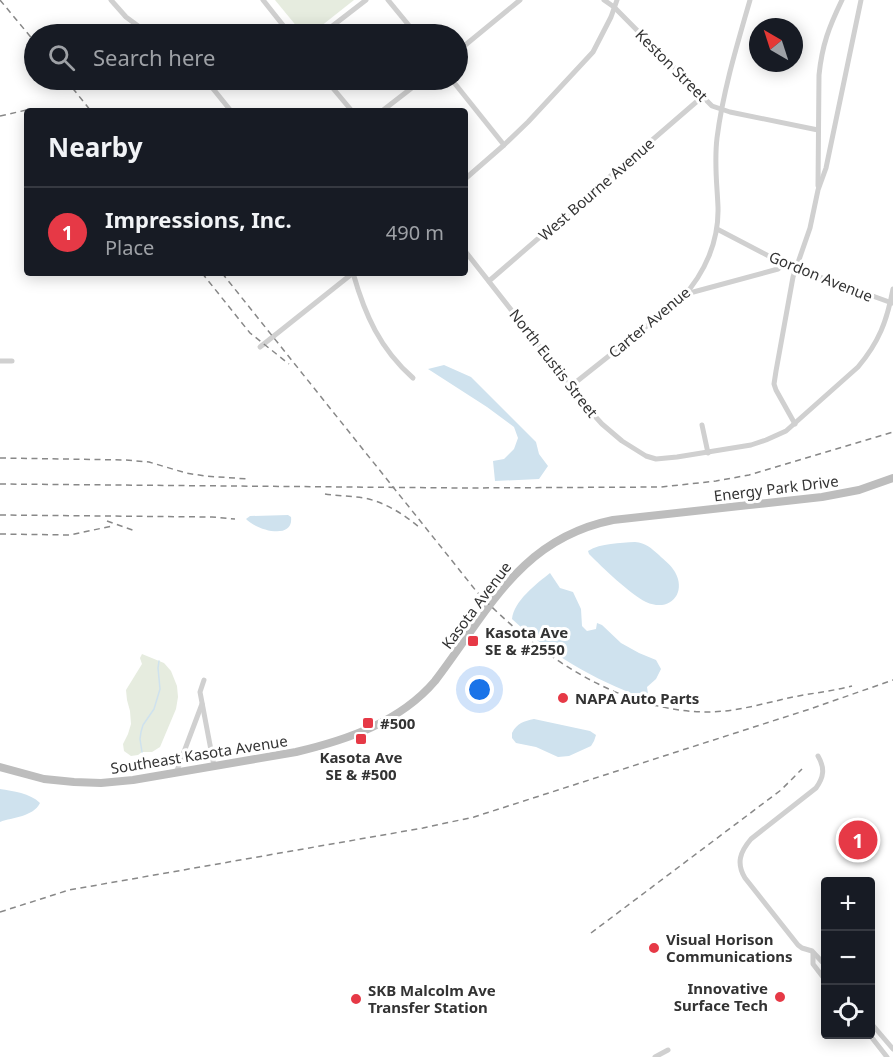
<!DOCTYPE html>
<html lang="en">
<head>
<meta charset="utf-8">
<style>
	body { margin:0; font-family:"Noto Sans",sans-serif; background:#242831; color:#f1f3f6 }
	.controls { position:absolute; right:18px; bottom:18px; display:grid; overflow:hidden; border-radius:6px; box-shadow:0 3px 15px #0003 }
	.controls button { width:54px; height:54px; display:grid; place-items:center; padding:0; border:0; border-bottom:2px solid #363941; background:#171b24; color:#f1f3f6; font:30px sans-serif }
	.compass { position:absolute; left:749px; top:18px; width:54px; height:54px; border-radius:50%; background:#171b24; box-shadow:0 3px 15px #0003; rotate:321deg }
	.you { position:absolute; left:480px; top:690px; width:21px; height:21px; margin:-15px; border:4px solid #fff; border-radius:50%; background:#1a73e8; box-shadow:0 0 0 9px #1a73e833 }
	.badge { display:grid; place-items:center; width:39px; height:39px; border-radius:50%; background:#e63946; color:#fff; font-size:20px; font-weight:700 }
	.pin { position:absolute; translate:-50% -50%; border:3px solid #fff; box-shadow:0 2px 6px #0006 }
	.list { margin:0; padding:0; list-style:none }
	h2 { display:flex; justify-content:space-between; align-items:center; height:78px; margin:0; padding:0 24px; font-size:26px }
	h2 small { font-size:20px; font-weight:400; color:#9ea1a6 }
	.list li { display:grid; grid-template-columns:39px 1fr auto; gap:18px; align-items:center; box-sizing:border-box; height:90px; padding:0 24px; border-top:2px solid #363941 }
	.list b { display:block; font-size:22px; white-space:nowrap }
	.list p { margin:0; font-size:20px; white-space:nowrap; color:#9ea1a6 }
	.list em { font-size:20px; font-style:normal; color:#9ea1a6 }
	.icon { flex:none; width:33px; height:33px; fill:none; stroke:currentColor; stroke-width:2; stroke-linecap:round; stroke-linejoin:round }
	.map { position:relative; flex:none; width:893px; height:1057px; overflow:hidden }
	.search { position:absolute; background:#171b24; box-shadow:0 3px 15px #0003; left:24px; top:24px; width:444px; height:66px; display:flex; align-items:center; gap:15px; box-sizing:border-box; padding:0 21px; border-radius:33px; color:#9ea1a6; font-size:22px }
	.panel { position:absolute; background:#171b24; box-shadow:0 3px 15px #0003; left:24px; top:108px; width:444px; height:168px; border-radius:6px }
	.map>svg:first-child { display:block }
	.green { fill:#e6ecdf }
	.water { fill:#cfe2ee }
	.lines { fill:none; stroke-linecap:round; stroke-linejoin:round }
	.stream { stroke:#cfe2ee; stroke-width:1.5 }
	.street { stroke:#d0d0d0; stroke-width:5 }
	.secondary { stroke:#bdbdbd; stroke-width:8 }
	.rail { stroke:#888; stroke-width:1.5; stroke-dasharray:6 4.5; stroke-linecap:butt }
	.poi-dot { fill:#e63946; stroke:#fff; stroke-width:2 }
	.labels { text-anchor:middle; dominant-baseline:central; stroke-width:6; stroke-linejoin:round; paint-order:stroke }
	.street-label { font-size:15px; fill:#333; stroke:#fff }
	.poi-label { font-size:15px; font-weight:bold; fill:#333; stroke:#fff; text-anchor:start }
</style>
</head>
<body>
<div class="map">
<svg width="893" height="1057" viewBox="0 0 893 1057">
	<rect width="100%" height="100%" fill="#fff"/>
	<g class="green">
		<polygon points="275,0 354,0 311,34 303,34"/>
		<polygon points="142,654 164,663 171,671 177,686 178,697 176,709 160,747 152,752 142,752 138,755 131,756 124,751 123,744 128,734 131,724 130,711 127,700 126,690 142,664 140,658"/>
	</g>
	<g class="water">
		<polygon points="444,365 471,377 536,442 539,454 548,466 539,479 495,481 493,461 504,459 514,449 518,438 514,427 487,407 428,369"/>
		<path d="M288 515 291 517C294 541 256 530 246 519L250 516Z"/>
		<path d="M635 542C646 543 651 548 659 555 664 560 671 565 675 572 687 593 670 613 646 602 629 593 603 568 589 554L588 551C601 543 620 543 635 542Z"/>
		<path d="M550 573 560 588 573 592 581 609 582 626 587 631 596 629 597 623 602 625 621 643 639 653 656 660 661 669 656 679 647 687 648 694 642 697C594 680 550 654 512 619 514 601 536 584 550 573Z"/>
		<path d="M534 719 590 731 596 735 594 741 591 746 569 756 558 757 536 747 516 743 512 738V733C517 723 524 721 534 719Z"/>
		<path d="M0 789C13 791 30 793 40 803 33 817 13 817 0 822Z"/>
	</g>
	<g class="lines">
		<polyline class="stream" points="142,752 140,739 141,732 143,725 154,709 160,689 158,668 159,661"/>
		<g class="street">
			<polyline points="111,0 126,17 149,34"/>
			<polyline points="263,0 290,34"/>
			<polyline points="388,0 416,34"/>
			<polyline points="604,0 614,7 712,106 730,112 818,130"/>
			<polyline points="322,34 366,0"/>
			<polyline points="458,51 520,0"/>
			<polyline points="206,80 231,111"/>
			<polyline points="326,80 352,111"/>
			<polyline points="452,80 504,145"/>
			<polyline points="382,111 422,80"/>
			<polyline points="465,179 504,145 528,122 593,52 611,17 617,0"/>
			<path d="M818 186 819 75C822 45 829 27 842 0"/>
			<polyline points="717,229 784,264 892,303"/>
			<path d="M465 251 592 413 602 424 622 441 646 456 656 459 677 457 751 445 766 440 786 431 858 367C879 342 887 321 893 289"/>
			<path d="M353 273C365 315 380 349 413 378"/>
			<polyline points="489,281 702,97"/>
			<polyline points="686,294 778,269 784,264"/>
			<polyline points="260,347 353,273"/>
			<polyline points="0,361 12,361"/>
			<path d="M571 386 682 298C705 273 719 241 718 207 717 183 714 163 717 138 723 91 737 45 750 0"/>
			<polyline points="795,424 776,390 774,384 776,371 793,277 810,228 818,190 826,168 861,0"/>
			<polyline points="702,425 708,453"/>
			<polyline points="204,680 200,692 214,766"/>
			<path d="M818 756C825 768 824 777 816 788L751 839C740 852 736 863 745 878L798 945 802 948 812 951 826 966"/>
			<polyline points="176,773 202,704"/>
			<polyline points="813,953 813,964 826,981"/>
			<polyline points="870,1022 893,1049"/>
			<polyline points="869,1034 887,1057"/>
			<polyline points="655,1057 668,1050"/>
		</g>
		<path class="secondary" d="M0 767 44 779 74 782 101 783 133 780 296 752C347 740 400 722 435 681 488 612 519 539 613 520L822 497 859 490 893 478"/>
		<g class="rail">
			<polyline points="0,0 34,41"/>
			<polyline points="66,80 91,111"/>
			<polyline points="0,116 31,109 55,111"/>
			<polyline points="202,273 250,333 289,364"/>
			<path d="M222 273 477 592C535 653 620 712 707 712 736 712 765 703 793 697 813 693 833 691 852 686"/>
			<polyline points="0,458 126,460 149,462 186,473 205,476 248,479"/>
			<polyline points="0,484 464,488 661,487 716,481 749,475 893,432"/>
			<path d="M325 494C338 496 351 496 364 498 385 502 403 514 419 527"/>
			<polyline points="0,515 212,517 235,519"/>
			<polyline points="107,521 135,531"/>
			<polyline points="0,534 70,535 112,526"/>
			<polyline points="0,912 69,890 423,828 474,817 810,709 893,680"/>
			<polyline points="591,933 781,790 802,769"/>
		</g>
	</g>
	<g class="poi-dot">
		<rect x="467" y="635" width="12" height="12" rx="3"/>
		<circle cx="563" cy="698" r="6"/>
		<rect x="362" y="717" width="12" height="12" rx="3"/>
		<rect x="355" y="733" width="12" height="12" rx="3"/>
		<circle cx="654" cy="948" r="6"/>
		<circle cx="780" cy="997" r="6"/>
		<circle cx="356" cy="999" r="6"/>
	</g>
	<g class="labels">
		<g class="street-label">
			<text transform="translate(672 65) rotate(45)">Keston Street</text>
			<text transform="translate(596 189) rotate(-41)">West Bourne Avenue</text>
			<text transform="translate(821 276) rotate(22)">Gordon Avenue</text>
			<text transform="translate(649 322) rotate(-40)">Carter Avenue</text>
			<text transform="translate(554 363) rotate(52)">North Eustis Street</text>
			<text transform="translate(776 488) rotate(-7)">Energy Park Drive</text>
			<text transform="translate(476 605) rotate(-53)">Kasota Avenue</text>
			<text transform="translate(199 754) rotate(-9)">Southeast Kasota Avenue</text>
		</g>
		<g class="poi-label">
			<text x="485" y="632">Kasota Ave<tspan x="485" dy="17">SE &amp; #2550</tspan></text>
			<text x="575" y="698">NAPA Auto Parts</text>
			<text x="380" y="723">#500</text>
			<text x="361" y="757" text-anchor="middle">Kasota Ave<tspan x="361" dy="17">SE &amp; #500</tspan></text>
			<text x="666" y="939">Visual Horison<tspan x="666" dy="17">Communications</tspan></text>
			<text x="768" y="988" text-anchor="end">Innovative<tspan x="768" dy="17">Surface Tech</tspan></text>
			<text x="368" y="990">SKB Malcolm Ave<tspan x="368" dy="17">Transfer Station</tspan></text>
		</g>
	</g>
</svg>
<div class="controls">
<button>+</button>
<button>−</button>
<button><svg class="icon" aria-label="locate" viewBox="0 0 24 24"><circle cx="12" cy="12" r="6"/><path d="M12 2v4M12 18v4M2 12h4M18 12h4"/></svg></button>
</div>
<svg class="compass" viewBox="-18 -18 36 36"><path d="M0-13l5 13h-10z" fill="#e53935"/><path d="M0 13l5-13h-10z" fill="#9ea1a6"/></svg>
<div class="you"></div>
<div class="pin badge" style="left:858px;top:840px">1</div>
<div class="search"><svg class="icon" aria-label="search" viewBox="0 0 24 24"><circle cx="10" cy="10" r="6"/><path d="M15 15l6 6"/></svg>Search here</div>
<section class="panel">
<h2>Nearby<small></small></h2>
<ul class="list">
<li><span class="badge">1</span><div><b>Impressions, Inc.</b><p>Place</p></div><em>490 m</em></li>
</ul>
</section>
</div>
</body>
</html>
